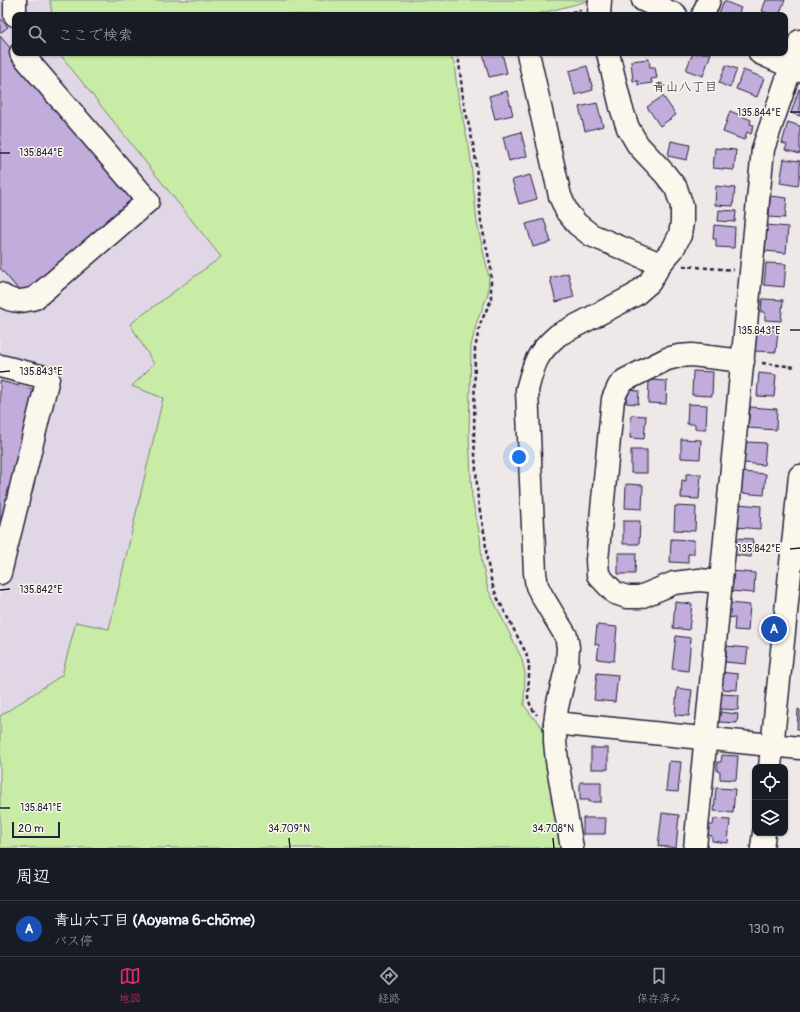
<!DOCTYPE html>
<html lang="ja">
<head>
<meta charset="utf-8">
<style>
	body { margin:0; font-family:Pangolin,"Klee One",sans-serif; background:#20242c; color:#f1f3f6 }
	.controls { position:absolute; right:12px; bottom:12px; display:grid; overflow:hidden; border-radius:8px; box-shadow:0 1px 3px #0004 }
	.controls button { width:36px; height:36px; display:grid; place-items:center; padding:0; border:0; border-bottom:1px solid #363941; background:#171b24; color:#f1f3f6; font:20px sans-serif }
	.scale { position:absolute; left:12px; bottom:10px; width:48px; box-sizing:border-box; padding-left:4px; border:2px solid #22223b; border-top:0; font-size:11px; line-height:14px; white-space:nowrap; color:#22223b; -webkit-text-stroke:3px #fbf7ec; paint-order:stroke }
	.you { position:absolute; left:519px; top:457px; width:14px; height:14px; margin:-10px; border:3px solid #fff; border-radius:50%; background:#1a73e8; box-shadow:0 0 0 6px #1a73e833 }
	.badge { display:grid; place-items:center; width:26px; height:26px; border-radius:50%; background:#db2777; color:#fff; font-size:13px; font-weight:700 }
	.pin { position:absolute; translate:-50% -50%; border:2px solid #fff; box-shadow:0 1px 4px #0006 }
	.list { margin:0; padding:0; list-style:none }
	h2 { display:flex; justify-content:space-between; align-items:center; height:52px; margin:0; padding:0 16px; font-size:17px }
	h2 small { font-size:13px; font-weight:400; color:#9ea1a6 }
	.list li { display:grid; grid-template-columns:26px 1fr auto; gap:12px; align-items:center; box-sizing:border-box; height:56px; padding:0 16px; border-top:1px solid #363941 }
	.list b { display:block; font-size:15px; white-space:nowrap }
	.list p { margin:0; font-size:13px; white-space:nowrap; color:#9ea1a6 }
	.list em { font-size:13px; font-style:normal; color:#9ea1a6 }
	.icon { flex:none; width:22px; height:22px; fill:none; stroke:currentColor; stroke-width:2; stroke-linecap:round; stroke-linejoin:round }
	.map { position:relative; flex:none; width:800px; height:848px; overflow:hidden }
	.search { position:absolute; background:#171b24; box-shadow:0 1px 3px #0004; left:12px; right:12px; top:12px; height:44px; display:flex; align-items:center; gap:10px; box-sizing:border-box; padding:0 14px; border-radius:8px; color:#9ea1a6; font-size:15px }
	.sheet { height:108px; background:#171b24 }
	nav { display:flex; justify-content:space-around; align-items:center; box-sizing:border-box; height:56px; border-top:1px solid #363941; background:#171b24; font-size:11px; color:#9ea1a6 }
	nav a { display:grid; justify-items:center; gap:2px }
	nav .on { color:#db2777 }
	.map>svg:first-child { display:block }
	.built { fill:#e1d6e5 }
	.green { fill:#c8eba5; stroke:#758670 }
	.building { fill:#c1acdb; stroke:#22223b }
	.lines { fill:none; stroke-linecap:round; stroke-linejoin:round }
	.minor-casing { stroke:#22223b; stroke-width:25 }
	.path { stroke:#22223b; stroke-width:2.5; stroke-dasharray:4 3; stroke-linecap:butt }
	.minor { stroke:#fbf7ec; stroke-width:22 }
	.ticks { fill:none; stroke:#22223b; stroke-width:1.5 }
	.labels { text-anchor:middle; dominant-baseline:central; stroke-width:3; stroke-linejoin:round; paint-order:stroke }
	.neighbourhood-label { font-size:13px; fill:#22223b; stroke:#fbf7ec }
	.ticks-label { font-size:10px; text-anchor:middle; fill:#22223b; stroke:#fbf7ec; stroke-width:3; stroke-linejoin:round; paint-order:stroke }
</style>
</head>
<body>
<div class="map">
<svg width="800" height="848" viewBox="0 0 800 848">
	<rect width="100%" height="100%" fill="#efe8e9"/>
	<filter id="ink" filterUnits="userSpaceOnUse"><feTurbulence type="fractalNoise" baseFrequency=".025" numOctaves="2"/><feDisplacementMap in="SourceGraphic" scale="8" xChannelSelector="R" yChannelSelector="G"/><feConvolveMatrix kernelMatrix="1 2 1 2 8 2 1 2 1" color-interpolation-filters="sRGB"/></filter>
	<g filter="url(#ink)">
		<polygon class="built" points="0,0 50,0 52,15 15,15 15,53 59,53 221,257 131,324 154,364 163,398 109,630 76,623 62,675 0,716"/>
		<g class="green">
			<polygon points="50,0 592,0 534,15 52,15"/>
			<polygon points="59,53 449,53 454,63 458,96 470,152 477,223 489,277 488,294 483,307 477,321 471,346 469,434 472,497 480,536 482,562 488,589 522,659 525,674 524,705 532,716 541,726 547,736 565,848 0,848 0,716 62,675 76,622 109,629 163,398 132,386 154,364 130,324 221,257"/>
		</g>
		<g class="building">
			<polygon points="766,0 785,0 779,15 773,15 762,11"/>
			<polygon points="724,1 741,8 738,15 718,15"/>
			<polygon points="0,18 8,27 0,33"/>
			<polygon points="0,36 138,199 24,296 0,268"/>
			<polygon points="487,53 502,53 507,73 489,77 483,54"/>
			<polygon points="693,53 711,53 703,76 686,70"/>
			<polygon points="649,59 650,67 655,67 657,78 651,79 652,83 638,85 638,81 633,81 631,61"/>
			<polygon points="726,65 737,69 730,88 719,83"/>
			<polygon points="587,66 593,90 575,95 569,71"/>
			<polygon points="743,70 764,78 757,97 736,89"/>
			<polygon points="799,89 800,89 800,116 791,113"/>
			<polygon points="507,91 513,115 495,119 489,96"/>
			<polygon points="663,96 676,115 660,126 647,107"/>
			<polygon points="597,103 603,126 585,131 579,107"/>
			<polygon points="730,111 751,120 750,124 754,125 751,134 747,132 744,140 723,132"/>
			<polygon points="788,122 800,126 800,154 785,150 787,145 782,143"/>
			<polygon points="521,132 527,156 509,161 503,137"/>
			<polygon points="671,141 690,145 687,160 668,156"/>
			<polygon points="715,148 736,150 734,170 713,168"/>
			<polygon points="784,159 800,161 800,172 798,186 780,183"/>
			<polygon points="530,175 537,199 519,204 512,180"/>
			<polygon points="716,186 735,188 733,206 715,205"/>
			<polygon points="770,196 787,198 785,218 769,217"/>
			<polygon points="719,210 736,211 735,222 718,221"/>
			<polygon points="544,219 551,242 533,247 526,224"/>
			<polygon points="714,225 735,227 734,248 716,247 716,239 713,239"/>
			<polygon points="767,225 788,227 786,253 765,251"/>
			<polygon points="766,263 786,264 784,287 764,285"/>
			<polygon points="568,273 574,297 556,302 550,278"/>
			<polygon points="762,299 783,300 781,321 765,320 765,312 761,312"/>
			<polygon points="756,328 778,330 776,352 753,351"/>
			<polygon points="693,371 713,372 712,396 692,395"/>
			<polygon points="759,373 776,375 774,397 757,396"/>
			<polygon points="649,380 667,381 666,404 648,403"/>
			<polygon points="0,381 39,391 0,548"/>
			<polygon points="627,390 639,391 638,404 626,403"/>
			<polygon points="688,404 707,405 706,429 695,429 695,424 687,424"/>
			<polygon points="750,407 777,409 776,430 748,428"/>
			<polygon points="631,415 646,416 644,439 630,438"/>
			<polygon points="681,439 701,440 700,459 681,458"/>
			<polygon points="746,442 766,443 764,465 744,463"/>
			<rect x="631" y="450" width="16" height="23"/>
			<polygon points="742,472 766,474 764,495 740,493"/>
			<polygon points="686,474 701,474 699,499 681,498 682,480 686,481"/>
			<polygon points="626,484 643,485 642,509 625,508"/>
			<polygon points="738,504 761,506 760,529 736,527"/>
			<polygon points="675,506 696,507 695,531 674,530"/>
			<polygon points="623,521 640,521 639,544 623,544"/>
			<polygon points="736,538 753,539 751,557 735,555"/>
			<polygon points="671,539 694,540 694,554 688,554 688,563 670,562"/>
			<polygon points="618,553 636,553 635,574 618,574"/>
			<polygon points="731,571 755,573 754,593 730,591"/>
			<polygon points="675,602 692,604 689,630 673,628"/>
			<polygon points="728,603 750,605 748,631 734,630 735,618 727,617"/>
			<polygon points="597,625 617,627 614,661 597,659 599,645 595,644"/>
			<polygon points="676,636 691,638 688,671 672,669"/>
			<polygon points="727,646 748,648 746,664 725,662"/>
			<polygon points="720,672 738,674 737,690 718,689"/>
			<polygon points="597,673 618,675 615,702 594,700"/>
			<polygon points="677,688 692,690 689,716 675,715"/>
			<polygon points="721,694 739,695 738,710 720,709"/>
			<polygon points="798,709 800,710 800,729 797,729"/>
			<polygon points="720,712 738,714 737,723 719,722"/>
			<rect x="591" y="748" width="17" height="21"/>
			<polygon points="722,755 738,756 736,780 720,779 720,772 717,771 717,762 721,762"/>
			<polygon points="669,761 681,762 678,792 666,791"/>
			<polygon points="580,782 601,782 601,802 589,802 589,800 580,800"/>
			<polygon points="716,788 735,789 733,813 714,811"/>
			<polygon points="662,813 679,815 676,848 658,846"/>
			<polygon points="583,818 606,818 605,834 583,834"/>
			<polygon points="714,819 730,820 728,843 712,841 712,836 708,835 709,825 713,825"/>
		</g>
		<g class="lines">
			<defs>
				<g id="minor">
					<polyline points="15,0 15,15"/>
					<polyline points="643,0 676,15"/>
					<polyline points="599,15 600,0"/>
					<polyline points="703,15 709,0"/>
					<polyline points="528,53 560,196 567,212 577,224 591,235 660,264"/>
					<polyline points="760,53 800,71"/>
					<path d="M0 294C12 303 22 302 35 298L148 201 21 53"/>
					<polyline points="0,366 48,378 0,573"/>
					<polyline points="721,582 699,580 674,583 640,597 627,597 615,593 598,575 597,560 613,399 619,386 625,380 667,359 679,356 692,355 743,361"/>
					<polyline points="555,723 800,748"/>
					<polyline points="770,767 800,476"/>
					<path d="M572 848 557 761 555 742V723L557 707 567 665 568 647 566 636 542 596 537 586 535 573 527 390C534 363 536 354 558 335L635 295 650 282 660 264 673 249 680 235 682 222V206L676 188 665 174 638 145 628 128 621 107 608 53"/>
					<polyline points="695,848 763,149 800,41"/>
					<polyline points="762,848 764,833"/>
				</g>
			</defs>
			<use href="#minor" class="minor-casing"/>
			<g class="path">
				<polyline points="558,15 581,10"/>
				<polyline points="456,53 459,62 463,99 475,153 481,222 491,268 491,300 480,324 475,349 474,439 478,501 485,537 487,560 492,584 497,597 526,653 529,665 529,675 528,698 531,707 537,715"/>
				<polyline points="683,266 734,270"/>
				<polyline points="762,363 795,367"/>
			</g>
			<use href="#minor" class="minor"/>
		</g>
	</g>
	<path class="ticks" d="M790 112H800M0 153H10M790 330H800M0 372 10 371M790 549 800 548M0 590 10 589M0 808H10M289 838 290 848M553 838 554 848"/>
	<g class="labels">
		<g class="neighbourhood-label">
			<text x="685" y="87">青山八丁目</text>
		</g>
	</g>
	<g class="ticks-label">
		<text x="759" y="116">135.844°E</text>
		<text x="41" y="156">135.844°E</text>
		<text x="759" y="334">135.843°E</text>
		<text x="41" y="375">135.843°E</text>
		<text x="759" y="552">135.842°E</text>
		<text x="41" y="593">135.842°E</text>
		<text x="41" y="811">135.841°E</text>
		<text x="289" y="832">34.709°N</text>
		<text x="553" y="832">34.708°N</text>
	</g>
</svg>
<div class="controls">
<button><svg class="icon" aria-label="locate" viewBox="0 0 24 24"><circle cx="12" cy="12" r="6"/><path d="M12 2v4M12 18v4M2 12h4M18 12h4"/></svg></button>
<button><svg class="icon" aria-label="layers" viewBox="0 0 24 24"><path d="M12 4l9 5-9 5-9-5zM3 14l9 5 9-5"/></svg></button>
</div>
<div class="scale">20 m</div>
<div class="you"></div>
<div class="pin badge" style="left:774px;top:629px;background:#1a4fb4">A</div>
<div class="search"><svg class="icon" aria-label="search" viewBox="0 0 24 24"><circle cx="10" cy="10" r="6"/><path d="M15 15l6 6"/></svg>ここで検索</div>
</div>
<section class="sheet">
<h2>周辺<small></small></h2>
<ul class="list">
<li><span class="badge" style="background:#1a4fb4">A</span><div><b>青山六丁目 (Aoyama 6-chōme)</b><p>バス停</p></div><em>130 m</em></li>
</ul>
</section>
<nav>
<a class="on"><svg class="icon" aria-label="map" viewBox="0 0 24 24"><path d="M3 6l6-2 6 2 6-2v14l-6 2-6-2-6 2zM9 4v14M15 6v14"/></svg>地図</a>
<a><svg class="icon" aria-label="directions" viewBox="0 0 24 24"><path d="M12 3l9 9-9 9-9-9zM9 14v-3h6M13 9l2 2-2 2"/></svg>経路</a>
<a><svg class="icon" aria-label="saved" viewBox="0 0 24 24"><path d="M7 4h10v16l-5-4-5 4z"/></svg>保存済み</a>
</nav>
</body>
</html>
